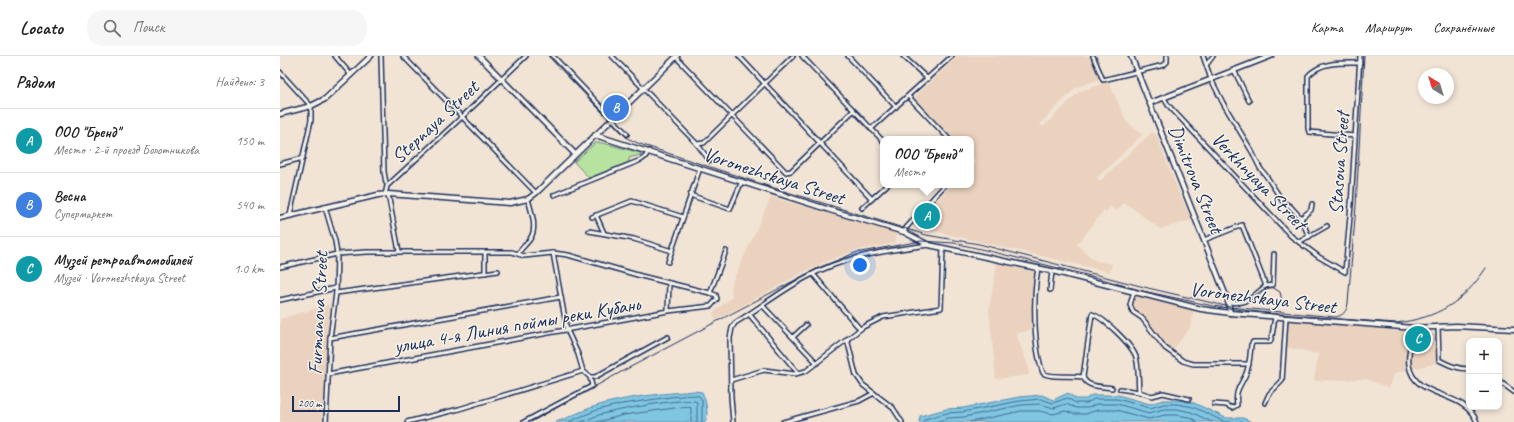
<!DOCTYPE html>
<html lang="ru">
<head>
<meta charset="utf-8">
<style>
	body { margin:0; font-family:Caveat,sans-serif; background:#f6f6f6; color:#222 }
	.controls { position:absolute; right:12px; bottom:12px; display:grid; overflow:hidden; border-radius:8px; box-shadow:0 2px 6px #0003 }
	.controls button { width:36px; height:36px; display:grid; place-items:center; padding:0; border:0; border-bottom:1px solid #e0e0e0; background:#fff; color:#222; font:20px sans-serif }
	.compass { position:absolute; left:1138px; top:12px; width:36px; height:36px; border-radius:50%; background:#fff; box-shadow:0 2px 6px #0003; rotate:322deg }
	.scale { position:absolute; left:12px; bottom:10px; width:108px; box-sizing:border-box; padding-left:4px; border:2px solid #1b2f5e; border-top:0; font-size:11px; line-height:14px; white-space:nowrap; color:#1b2f5e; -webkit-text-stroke:3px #f7f3e8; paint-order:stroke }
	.you { position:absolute; left:580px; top:209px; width:14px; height:14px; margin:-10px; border:3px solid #fff; border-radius:50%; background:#1a73e8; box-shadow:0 0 0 6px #1a73e833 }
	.badge { display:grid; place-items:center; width:26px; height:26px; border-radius:50%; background:#0f766e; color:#fff; font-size:13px; font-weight:700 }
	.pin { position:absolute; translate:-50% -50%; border:2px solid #fff; box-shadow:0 1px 4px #0006 }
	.popup { position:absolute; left:600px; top:80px; width:94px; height:52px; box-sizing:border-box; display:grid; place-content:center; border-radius:8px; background:#fff; filter:drop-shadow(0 1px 3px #0005); font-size:13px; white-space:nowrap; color:#767676 }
	.popup b { font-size:15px; color:#222 }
	.popup::after { content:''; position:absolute; left:50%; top:100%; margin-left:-8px; border:8px solid transparent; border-top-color:#fff }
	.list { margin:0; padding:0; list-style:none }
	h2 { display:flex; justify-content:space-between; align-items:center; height:52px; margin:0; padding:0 16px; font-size:17px }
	h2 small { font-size:13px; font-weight:400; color:#767676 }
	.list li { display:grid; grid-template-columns:26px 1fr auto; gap:12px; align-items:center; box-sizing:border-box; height:64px; padding:0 16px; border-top:1px solid #e0e0e0 }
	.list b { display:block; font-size:15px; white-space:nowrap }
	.list p { margin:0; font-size:13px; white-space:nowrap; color:#767676 }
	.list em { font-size:13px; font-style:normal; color:#767676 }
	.icon { flex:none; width:22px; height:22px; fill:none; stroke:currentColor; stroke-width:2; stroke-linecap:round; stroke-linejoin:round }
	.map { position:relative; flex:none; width:1234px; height:366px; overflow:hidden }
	header { display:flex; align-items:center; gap:24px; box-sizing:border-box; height:56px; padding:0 20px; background:#fff; border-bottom:1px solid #e0e0e0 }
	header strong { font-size:19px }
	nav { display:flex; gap:22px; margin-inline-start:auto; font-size:14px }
	.search { width:280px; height:36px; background:#f6f6f6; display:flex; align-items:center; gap:10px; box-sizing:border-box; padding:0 14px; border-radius:16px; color:#767676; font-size:15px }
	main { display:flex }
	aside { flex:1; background:#fff }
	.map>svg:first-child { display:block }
	.built { fill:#ead2be }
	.green { fill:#b7e2a0; stroke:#69887f }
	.water { fill:#80c6e1; stroke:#588aad }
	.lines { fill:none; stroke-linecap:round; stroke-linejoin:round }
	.shore { stroke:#436b92; stroke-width:1 }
	.minor-casing { stroke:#1b2f5e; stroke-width:6 }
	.tertiary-casing { stroke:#1b2f5e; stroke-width:7 }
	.minor { stroke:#f7f3e8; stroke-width:3 }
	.tertiary { stroke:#f7f3e8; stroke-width:4 }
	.tram { stroke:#1b2f5e; stroke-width:1 }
	.rail { stroke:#1b2f5e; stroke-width:1 }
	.labels { text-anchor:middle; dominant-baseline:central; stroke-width:3; stroke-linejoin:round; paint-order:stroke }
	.street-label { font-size:20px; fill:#1b2f5e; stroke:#f7f3e8 }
</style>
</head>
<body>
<header>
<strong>Locato</strong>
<div class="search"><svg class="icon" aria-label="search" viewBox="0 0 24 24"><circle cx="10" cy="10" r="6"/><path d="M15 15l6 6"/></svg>Поиск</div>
<nav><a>Карта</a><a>Маршрут</a><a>Сохранённые</a></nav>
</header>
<main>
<aside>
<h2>Рядом<small>Найдено: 3</small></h2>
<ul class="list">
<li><span class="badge" style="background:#0f9aa8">A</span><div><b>ООО &quot;Бренд&quot;</b><p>Место · 2-й проезд Болотникова</p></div><em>150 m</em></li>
<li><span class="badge" style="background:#3f7fe0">B</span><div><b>Весна</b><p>Супермаркет</p></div><em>540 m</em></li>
<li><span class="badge" style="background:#0f9aa8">C</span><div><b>Музей ретроавтомобилей</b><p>Музей · Voronezhskaya Street</p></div><em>1.0 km</em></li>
</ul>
</aside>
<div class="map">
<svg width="1234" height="366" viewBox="0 0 1234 366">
	<rect width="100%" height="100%" fill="#f1e4d5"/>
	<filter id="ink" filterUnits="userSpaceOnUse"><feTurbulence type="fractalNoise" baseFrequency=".025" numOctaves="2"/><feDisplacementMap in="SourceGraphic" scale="8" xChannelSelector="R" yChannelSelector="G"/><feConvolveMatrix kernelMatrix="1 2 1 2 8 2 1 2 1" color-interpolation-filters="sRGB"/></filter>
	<g filter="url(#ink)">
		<g class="built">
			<polygon points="678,0 811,0 820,23 795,32 760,68 763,71 800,35 829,26 846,65 862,79 817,122 820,125 871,77 876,78 900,139 912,164 880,173 844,146 837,155 830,150 826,156 824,154 797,189 816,205 832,208 830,216 632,170 672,129 691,129 691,110 696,105 691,100 691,83 674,83 634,42"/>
			<polygon points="491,141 617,177 615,187 574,195 552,203 522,217 436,264 433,257 452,241 451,229"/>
			<polygon points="717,207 755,216 754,227 754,273 736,278 748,309 749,319 716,323 709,254"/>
			<polygon points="851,239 914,254 910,272 889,299 880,293 866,271 852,257 848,251"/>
			<polygon points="50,248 42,366 0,366 0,263"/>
			<polygon points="1008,266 1048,268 1156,279 1157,307 1115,317 1109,332 1086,323 1034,325 1038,298 1006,291"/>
		</g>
		<polygon class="green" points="315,87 323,87 361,97 360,99 349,102 349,106 309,122 294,106"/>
		<g class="water">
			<path d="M414 335 422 336C426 344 429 358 425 366H276C290 361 303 354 316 350 348 340 382 338 414 335Z"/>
			<polygon points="788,337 796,343 806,343 812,339 838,339 870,348 883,344 898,344 914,347 946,362 963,362 972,366 639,366 640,360 666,353 683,352 739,341 762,339 773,344"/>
		</g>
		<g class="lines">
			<g class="shore">
				<polyline points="288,366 317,354 342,348 390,341 413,339 419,340 422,344 422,366"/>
				<path d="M301 366C307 364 313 361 319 359 332 355 409 340 417 346V366"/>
				<polyline points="317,366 344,359 409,350 411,352 411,366"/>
				<polyline points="643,366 645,363 667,357 683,356 740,345 761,343 773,347 787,342 796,347 807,347 814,343 837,343 870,352 884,348 897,348 913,351 945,366 963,366"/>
				<polyline points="655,366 668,362 684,361 741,349 760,348 774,352 786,348 796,352 808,352 816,348 837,348 869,357 884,353 897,353 911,356 932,366"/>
				<polyline points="690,366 741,355 759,355 773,358 785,355 794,358 806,358 817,354 836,354 869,363 885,359 896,359 909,361 918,366"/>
			</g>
			<defs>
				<g id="minor">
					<polyline points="55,0 71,19"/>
					<polyline points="101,0 104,116 106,127"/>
					<polyline points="123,0 256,137"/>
					<polyline points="273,0 347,78"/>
					<polyline points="332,0 417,88 430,105"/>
					<polyline points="395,0 506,116 511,115 573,55"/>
					<polyline points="459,0 592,143"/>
					<polyline points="522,0 603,85"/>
					<polyline points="568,0 616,51"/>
					<polyline points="623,0 648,23"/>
					<polyline points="813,0 823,24 884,9 887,6 887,0"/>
					<polyline points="923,0 931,23 943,47 971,94 980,112 987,121 1003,146 1010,150 1021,162 1029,181"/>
					<polyline points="927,8 933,0"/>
					<polyline points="954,14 969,45"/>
					<polyline points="0,16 31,50 31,64 10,159"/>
					<polyline points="628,40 669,83"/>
					<polyline points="884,42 888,49 1011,180 1039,201 1065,216 1071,149 1080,0"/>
					<polyline points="591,73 672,0"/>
					<path d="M1075 80 1029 76 1028 72V20C1041 5 1062 7 1080 7"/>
					<polyline points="417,88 424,87 436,75 513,0"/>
					<polyline points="0,108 23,102"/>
					<polyline points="108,138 119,195"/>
					<polyline points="105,139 107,130 182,61 246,0"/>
					<polyline points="274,139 361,104 365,101 369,95"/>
					<polyline points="410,139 450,153 462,125"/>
					<polyline points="45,151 55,185 57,198 56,237 50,282 46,366"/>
					<polyline points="582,152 607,129"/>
					<polyline points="316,159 324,177"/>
					<polyline points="312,161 352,145 403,161"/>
					<polyline points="1021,162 1031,154 1032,148"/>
					<polyline points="309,175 354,183 392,195"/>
					<polyline points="624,176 626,172 665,129"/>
					<path d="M924 184 962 169 986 230C970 241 970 249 949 246"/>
					<polyline points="1019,186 1047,170"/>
					<polyline points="205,197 205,217"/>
					<polyline points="273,197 287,274 298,298 303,315"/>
					<path d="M238 198C241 192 246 189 250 183 258 172 251 155 248 143"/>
					<polyline points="388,206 420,112"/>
					<polyline points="0,211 57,198 87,196 232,196 244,200 273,197 288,199 361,220 430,237 436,239 437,243 431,250 388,255 48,318"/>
					<path d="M758 212C753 241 753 290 763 317 768 322 794 319 803 321"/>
					<polyline points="533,218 580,273"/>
					<polyline points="986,230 993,229 994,198"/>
					<polyline points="770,234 772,215"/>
					<polyline points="854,235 850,249 853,256 862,262 885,292 903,305 913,308 969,308"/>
					<polyline points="56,237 218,215"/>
					<polyline points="430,237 446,195"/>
					<polyline points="0,244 56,232"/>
					<polyline points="483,250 537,307"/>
					<polyline points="388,255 389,227"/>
					<polyline points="469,258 518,317"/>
					<path d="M1158 271 1159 304C1169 309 1177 313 1189 313"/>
					<path d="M1134 272C1132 283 1127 298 1129 309 1134 344 1184 333 1197 366"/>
					<polyline points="513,281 526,269"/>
					<polyline points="50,282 281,241"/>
					<polyline points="567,283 576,319 583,329 613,352 622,366"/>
					<polyline points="303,315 310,321 315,321 388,281"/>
					<polyline points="451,324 484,314 515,318 526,315 583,271 603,261 661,252 663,192"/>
					<polyline points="1219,325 1234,336"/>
					<path d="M832 332C822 330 807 332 803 321L812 258C824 262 852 289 856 301 859 312 858 325 859 336"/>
					<polyline points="840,333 859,336 872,340 883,337 909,343"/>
					<polyline points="985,347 989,338 1002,325 1006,262"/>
					<path d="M934 348 946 349 952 352 957 349C955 335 959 332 965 320 970 310 970 299 971 289L973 286H990L992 280 995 261"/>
					<polyline points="127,366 179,353 303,315"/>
					<polyline points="244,366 312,330 310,321"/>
					<path d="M453 366 451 341 450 282 452 272 455 267C478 253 501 235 525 222 562 201 607 194 649 189"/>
					<polyline points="503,366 579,345 594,337"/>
				</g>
				<g id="tertiary">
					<polyline points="199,0 295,98"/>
					<polyline points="851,0 948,245 950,257"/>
					<polyline points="870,47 991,0"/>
					<polyline points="0,58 31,50 45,43 91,0"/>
					<polyline points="315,79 553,155 624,176 649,189 776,216 921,253 950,257 1134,272 1176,270 1234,273"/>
					<polyline points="0,162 98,139 108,138 230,147 248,143 256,137 397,0"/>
				</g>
			</defs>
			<use href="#minor" class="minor-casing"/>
			<use href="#tertiary" class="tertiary-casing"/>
			<use href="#minor" class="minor"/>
			<use href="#tertiary" class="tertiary"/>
			<g class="tram">
				<path d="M268 0 347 82 360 88 491 131 646 179 699 188 868 232 950 251 1055 261C1063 260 1067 255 1068 247L1076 150 1084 0"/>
				<path d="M958 250C972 247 978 231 992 231L1000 236 1002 245 996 253 989 254"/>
			</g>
			<path class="rail" d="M251 366 341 316 538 212 575 197 641 185 674 187 705 194 815 221 863 235 933 250 1001 259 1116 267C1157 262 1183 247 1206 212"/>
		</g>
	</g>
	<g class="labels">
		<g class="street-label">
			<text transform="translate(155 66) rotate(-43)">Stepnaya Street</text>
			<text transform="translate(1059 107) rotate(-86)">Stasova Street</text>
			<text transform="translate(494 120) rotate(18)">Voronezhskaya Street</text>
			<text transform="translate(916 123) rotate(68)">Dimitrova Street</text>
			<text transform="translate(979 125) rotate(46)">Verkhnyaya Street</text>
			<text transform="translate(983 242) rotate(7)">Voronezhskaya Street</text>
			<text transform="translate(38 257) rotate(-87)">Furmanova Street</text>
			<text transform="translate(237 269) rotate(-10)">улица 4-я Линия поймы реки Кубань</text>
		</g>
	</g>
</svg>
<div class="controls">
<button>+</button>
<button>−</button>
</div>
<svg class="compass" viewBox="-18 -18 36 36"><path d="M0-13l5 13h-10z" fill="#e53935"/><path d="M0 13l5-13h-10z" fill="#767676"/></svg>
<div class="scale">200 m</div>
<div class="you"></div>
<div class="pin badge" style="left:647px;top:160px;background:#0f9aa8">A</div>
<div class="popup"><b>ООО &quot;Бренд&quot;</b>Место</div>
<div class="pin badge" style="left:336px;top:52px;background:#3f7fe0">B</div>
<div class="pin badge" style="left:1138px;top:283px;background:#0f9aa8">C</div>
</div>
</main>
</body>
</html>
